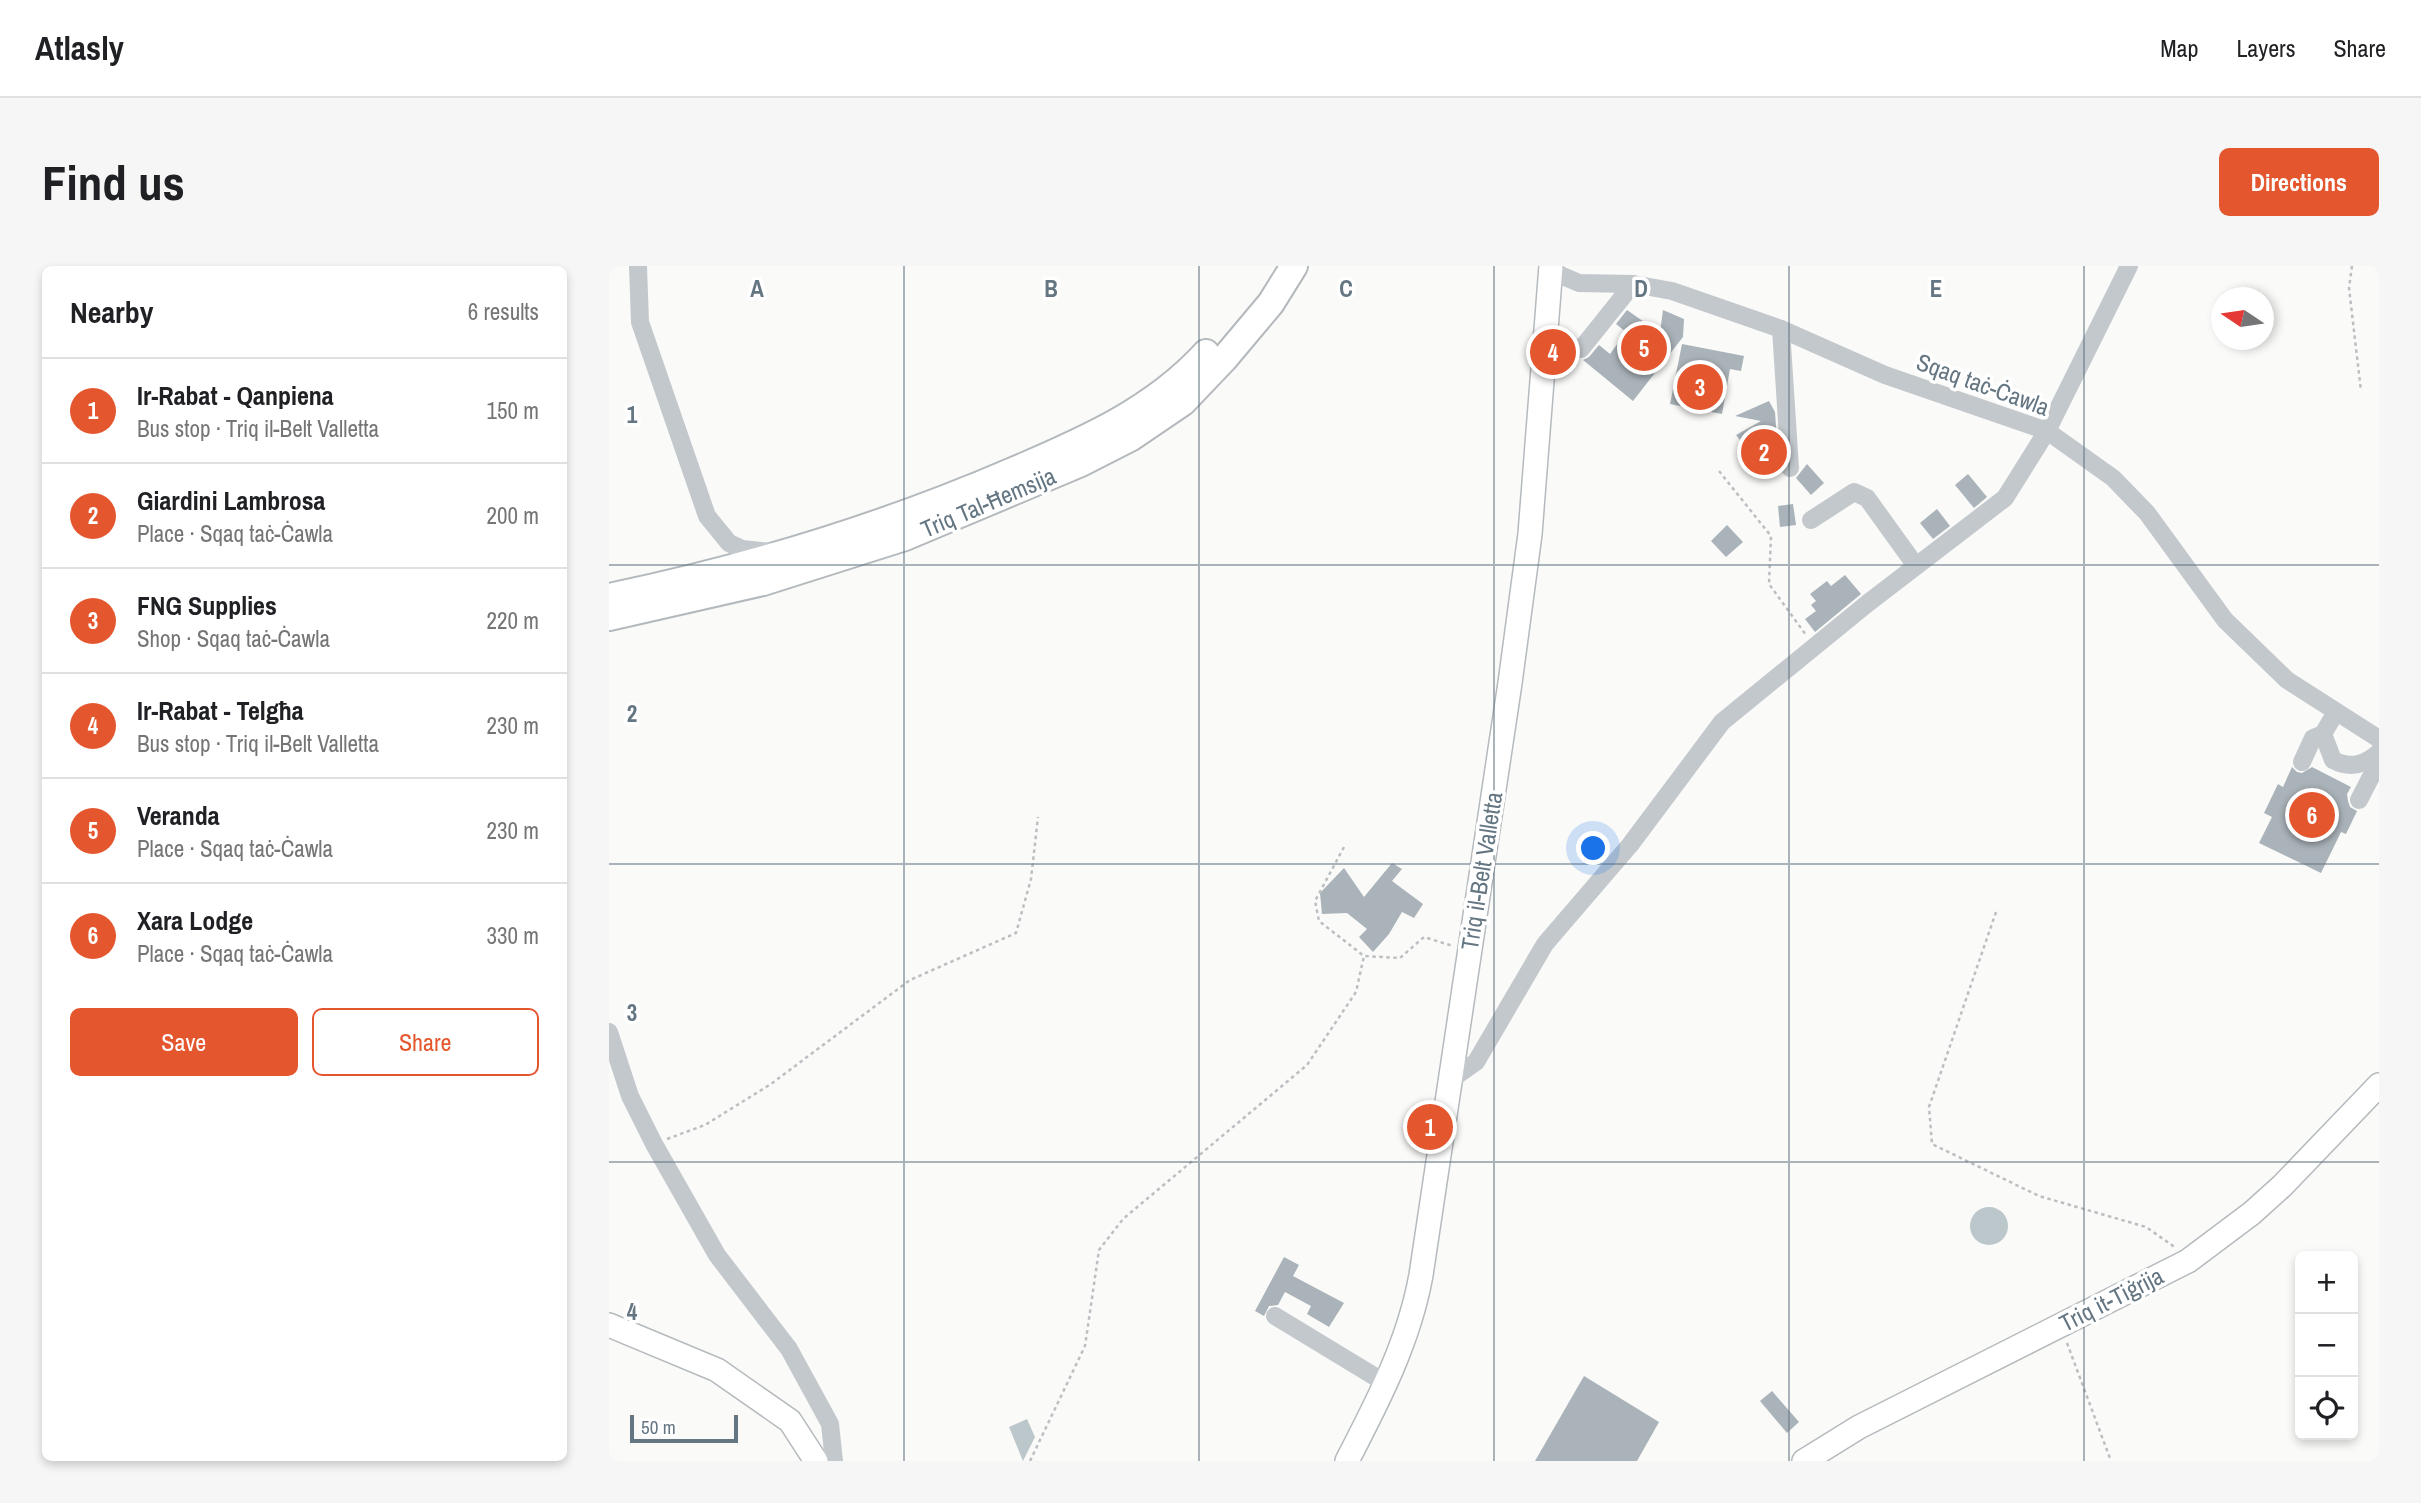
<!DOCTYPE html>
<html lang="en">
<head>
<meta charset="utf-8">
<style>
	body { margin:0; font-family:"Archivo Narrow",sans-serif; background:#f6f6f6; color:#202124 }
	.controls { position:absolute; right:21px; bottom:21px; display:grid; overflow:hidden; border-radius:10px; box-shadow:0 4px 10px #0003 }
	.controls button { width:63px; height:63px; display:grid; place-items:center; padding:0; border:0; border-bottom:2px solid #e0e0e0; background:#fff; color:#202124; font:35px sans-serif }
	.compass { position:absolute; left:1602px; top:21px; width:63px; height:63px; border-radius:50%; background:#fff; box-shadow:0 4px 10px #0003; rotate:283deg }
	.scale { position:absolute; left:21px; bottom:18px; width:108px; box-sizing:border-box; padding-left:7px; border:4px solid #657683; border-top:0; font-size:19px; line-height:24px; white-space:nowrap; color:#657683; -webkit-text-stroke:5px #fff; paint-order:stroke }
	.you { position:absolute; left:985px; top:583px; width:24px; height:24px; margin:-18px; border:5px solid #fff; border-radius:50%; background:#1a73e8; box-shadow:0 0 0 10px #1a73e833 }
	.badge { display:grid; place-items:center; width:46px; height:46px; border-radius:50%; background:#e4572e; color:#fff; font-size:23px; font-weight:700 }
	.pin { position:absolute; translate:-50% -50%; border:4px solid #fff; box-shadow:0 2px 7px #0006 }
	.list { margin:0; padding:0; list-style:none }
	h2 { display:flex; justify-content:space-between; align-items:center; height:91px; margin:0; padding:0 28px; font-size:30px }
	h2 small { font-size:23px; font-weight:400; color:#757577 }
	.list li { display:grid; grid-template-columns:46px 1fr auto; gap:21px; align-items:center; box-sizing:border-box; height:105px; padding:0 28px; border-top:2px solid #e0e0e0 }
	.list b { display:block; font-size:26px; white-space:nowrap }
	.list p { margin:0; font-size:23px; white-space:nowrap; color:#757577 }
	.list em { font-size:23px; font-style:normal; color:#757577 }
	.actions { display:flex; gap:14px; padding:21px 28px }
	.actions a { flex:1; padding:16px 0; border:2px solid #e4572e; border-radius:10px; text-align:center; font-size:24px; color:#e4572e }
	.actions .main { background:#e4572e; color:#fff }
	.icon { flex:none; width:38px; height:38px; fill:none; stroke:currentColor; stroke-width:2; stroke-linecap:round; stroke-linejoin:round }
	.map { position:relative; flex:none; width:1770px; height:1195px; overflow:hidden; border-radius:10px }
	header { display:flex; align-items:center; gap:42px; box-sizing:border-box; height:98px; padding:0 35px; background:#fff; border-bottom:2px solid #e0e0e0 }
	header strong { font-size:33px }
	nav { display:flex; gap:38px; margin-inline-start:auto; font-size:24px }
	.intro { display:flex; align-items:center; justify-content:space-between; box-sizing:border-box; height:168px; padding:0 42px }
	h1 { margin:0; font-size:49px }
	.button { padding:18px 32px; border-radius:10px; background:#e4572e; color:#fff; font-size:24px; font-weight:700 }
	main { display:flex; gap:42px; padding:0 42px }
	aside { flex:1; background:#fff; border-radius:10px; box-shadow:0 4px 10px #0003 }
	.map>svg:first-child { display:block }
	.water { fill:#bbc7cb }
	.building { fill:#aab3b9 }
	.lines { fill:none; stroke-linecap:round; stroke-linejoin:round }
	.major-casing { stroke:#b5babe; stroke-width:26 }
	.highway-casing { stroke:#b4b9bd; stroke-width:30 }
	.path { stroke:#bbbfc2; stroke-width:2.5; stroke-dasharray:3.5 3.5; stroke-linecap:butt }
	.minor { stroke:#c3c8cc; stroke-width:18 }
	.major { stroke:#fff; stroke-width:23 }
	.highway { stroke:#fff; stroke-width:26 }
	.grid { fill:none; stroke:#657683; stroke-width:2; stroke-opacity:0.55 }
	.labels { text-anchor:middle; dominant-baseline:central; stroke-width:7; stroke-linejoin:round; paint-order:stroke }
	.street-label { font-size:24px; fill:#657683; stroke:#fff }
	.grid-label { font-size:23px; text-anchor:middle; font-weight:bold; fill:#657683; stroke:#fff; stroke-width:7; stroke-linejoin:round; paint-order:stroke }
</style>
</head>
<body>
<header>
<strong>Atlasly</strong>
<nav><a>Map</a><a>Layers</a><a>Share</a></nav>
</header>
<div class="intro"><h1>Find us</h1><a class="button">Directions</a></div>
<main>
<aside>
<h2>Nearby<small>6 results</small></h2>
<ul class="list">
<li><span class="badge">1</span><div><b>Ir-Rabat - Qanpiena</b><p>Bus stop · Triq il-Belt Valletta</p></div><em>150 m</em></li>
<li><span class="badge">2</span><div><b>Giardini Lambrosa</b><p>Place · Sqaq taċ-Ċawla</p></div><em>200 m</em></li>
<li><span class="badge">3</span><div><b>FNG Supplies</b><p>Shop · Sqaq taċ-Ċawla</p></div><em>220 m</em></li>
<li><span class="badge">4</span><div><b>Ir-Rabat - Telgħa</b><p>Bus stop · Triq il-Belt Valletta</p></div><em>230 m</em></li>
<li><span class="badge">5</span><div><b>Veranda</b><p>Place · Sqaq taċ-Ċawla</p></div><em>230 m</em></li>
<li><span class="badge">6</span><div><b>Xara Lodge</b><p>Place · Sqaq taċ-Ċawla</p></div><em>330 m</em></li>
</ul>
<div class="actions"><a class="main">Save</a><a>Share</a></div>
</aside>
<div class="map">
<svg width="1770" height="1195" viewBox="0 0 1770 1195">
	<rect width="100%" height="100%" fill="#fafaf8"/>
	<g class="water">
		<circle cx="1380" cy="960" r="19"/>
		<polygon points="418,1153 426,1171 414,1195 400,1161"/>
	</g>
	<g class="building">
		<polygon points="1018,44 1051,67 1054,44 1075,53 1074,71 1024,135 974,94 980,91 990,79 1001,88 1017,66 1007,58"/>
		<polygon points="1073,78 1135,90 1132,105 1121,103 1113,148 1061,138"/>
		<polygon points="1160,135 1166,146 1170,202 1155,204 1127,169 1152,155 1126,150"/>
		<polygon points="1198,198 1215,217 1202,229 1187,212"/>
		<polygon points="1359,208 1378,231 1365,242 1346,219"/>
		<polygon points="1184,238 1187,259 1171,261 1169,240"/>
		<polygon points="1328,243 1341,260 1324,273 1311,257"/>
		<polygon points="1118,259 1134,276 1117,291 1102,275"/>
		<polygon points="1236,309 1252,328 1206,366 1196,353 1207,345 1202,339 1207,335 1201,328 1218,315 1222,320"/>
		<polygon points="1683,501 1688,506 1693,507 1703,501 1742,521 1738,528 1739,535 1741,541 1748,545 1737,568 1732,566 1712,607 1650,577 1663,551 1655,547 1669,518 1674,521"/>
		<polygon points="783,597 793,603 783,615 814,638 805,652 793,646 780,668 764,686 750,671 758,663 738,647 713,648 711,627 735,602 755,631"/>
		<polygon points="675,991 690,999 684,1010 735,1037 720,1061 698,1048 702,1040 676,1026 669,1039 660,1040 655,1050 646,1045"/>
		<polygon points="975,1110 1050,1156 1028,1195 926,1195"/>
		<polygon points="1163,1125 1190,1156 1178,1167 1151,1135"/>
	</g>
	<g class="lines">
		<defs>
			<g id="major">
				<polyline points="0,1059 108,1104 181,1155 207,1195"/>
				<path d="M738 1195C769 1135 800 1076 812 1009L901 417 921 268 942 0"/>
				<polyline points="1195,1195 1250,1161 1579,995 1643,947 1673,920 1770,819"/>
			</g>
			<g id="highway">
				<path d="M0 331C139 302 274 261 404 205 474 175 544 145 597 87"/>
				<polyline points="0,351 154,316 296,271 472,197 521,172 574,136 615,93 662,37 685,0"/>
			</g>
		</defs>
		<use href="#major" class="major-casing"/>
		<use href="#highway" class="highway-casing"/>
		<g class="path">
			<polyline points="1743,0 1740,22 1752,125"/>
			<polyline points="1110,205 1162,270 1160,318 1197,369"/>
			<polyline points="735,581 706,635 710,655 755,690 791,692 815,671 844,680"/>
			<polyline points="1387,646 1320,841 1323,878 1430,930 1537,961 1567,982"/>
			<polyline points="58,873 96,859 162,818 301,714 407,667 422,613 429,551"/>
			<polyline points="1458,1077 1502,1195"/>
			<polyline points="421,1195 476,1080 490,984 514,953 698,799 747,726 755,690"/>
		</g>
		<g class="minor">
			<polyline points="29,0 31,56 98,250 120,277 133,283 162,286"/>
			<polyline points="942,5 970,17 1024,18 1063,25 1172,63 1276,109 1438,165 1504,212 1538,247 1616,354 1678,414 1770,473"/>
			<polyline points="1172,63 1181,202"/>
			<polyline points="972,83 1024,18"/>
			<polyline points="1202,254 1245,226 1258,232 1307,300"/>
			<path d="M1727 446 1714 468 1724 494C1741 503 1756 499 1770 486"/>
			<polyline points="1693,496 1704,472 1714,468"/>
			<polyline points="1750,534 1766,503 1760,496"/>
			<polyline points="0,766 21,830 45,878 108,989 180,1083 221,1158 225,1195"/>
			<polyline points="840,815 867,796 936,678 1021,579 1113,456 1259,337 1396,232 1438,165 1520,0"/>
			<polyline points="666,1050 778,1118"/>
		</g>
		<use href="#major" class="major"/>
		<use href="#highway" class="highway"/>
	</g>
	<path class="grid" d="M295 0V1195M590 0V1195M885 0V1195M1180 0V1195M1475 0V1195M0 299H1770M0 598H1770M0 896H1770"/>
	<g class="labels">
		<g class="street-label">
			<text transform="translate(1374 118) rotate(20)">Sqaq taċ-Ċawla</text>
			<text transform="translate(379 236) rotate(-23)">Triq Tal-Ħemsija</text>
			<text transform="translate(872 605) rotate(-81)">Triq il-Belt Valletta</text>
			<text transform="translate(1502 1033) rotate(-27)">Triq it-Tiġrija</text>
		</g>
	</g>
	<g class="grid-label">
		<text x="148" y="31">A</text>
		<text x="442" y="31">B</text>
		<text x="737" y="31">C</text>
		<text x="1032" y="31">D</text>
		<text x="1327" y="31">E</text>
		<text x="23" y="157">1</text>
		<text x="23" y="456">2</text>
		<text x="23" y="755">3</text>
		<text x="23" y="1054">4</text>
	</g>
</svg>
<div class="controls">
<button>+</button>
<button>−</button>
<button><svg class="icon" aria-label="locate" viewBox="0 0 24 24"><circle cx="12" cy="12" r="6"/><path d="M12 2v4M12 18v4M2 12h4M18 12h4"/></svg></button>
</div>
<svg class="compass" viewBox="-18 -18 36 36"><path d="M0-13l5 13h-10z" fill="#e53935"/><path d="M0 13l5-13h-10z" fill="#757577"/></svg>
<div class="scale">50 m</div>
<div class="you"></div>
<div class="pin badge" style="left:821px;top:861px">1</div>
<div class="pin badge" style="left:1155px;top:186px">2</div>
<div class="pin badge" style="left:1091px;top:121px">3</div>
<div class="pin badge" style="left:944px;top:86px">4</div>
<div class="pin badge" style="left:1035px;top:82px">5</div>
<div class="pin badge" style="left:1703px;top:549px">6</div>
</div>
</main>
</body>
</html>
